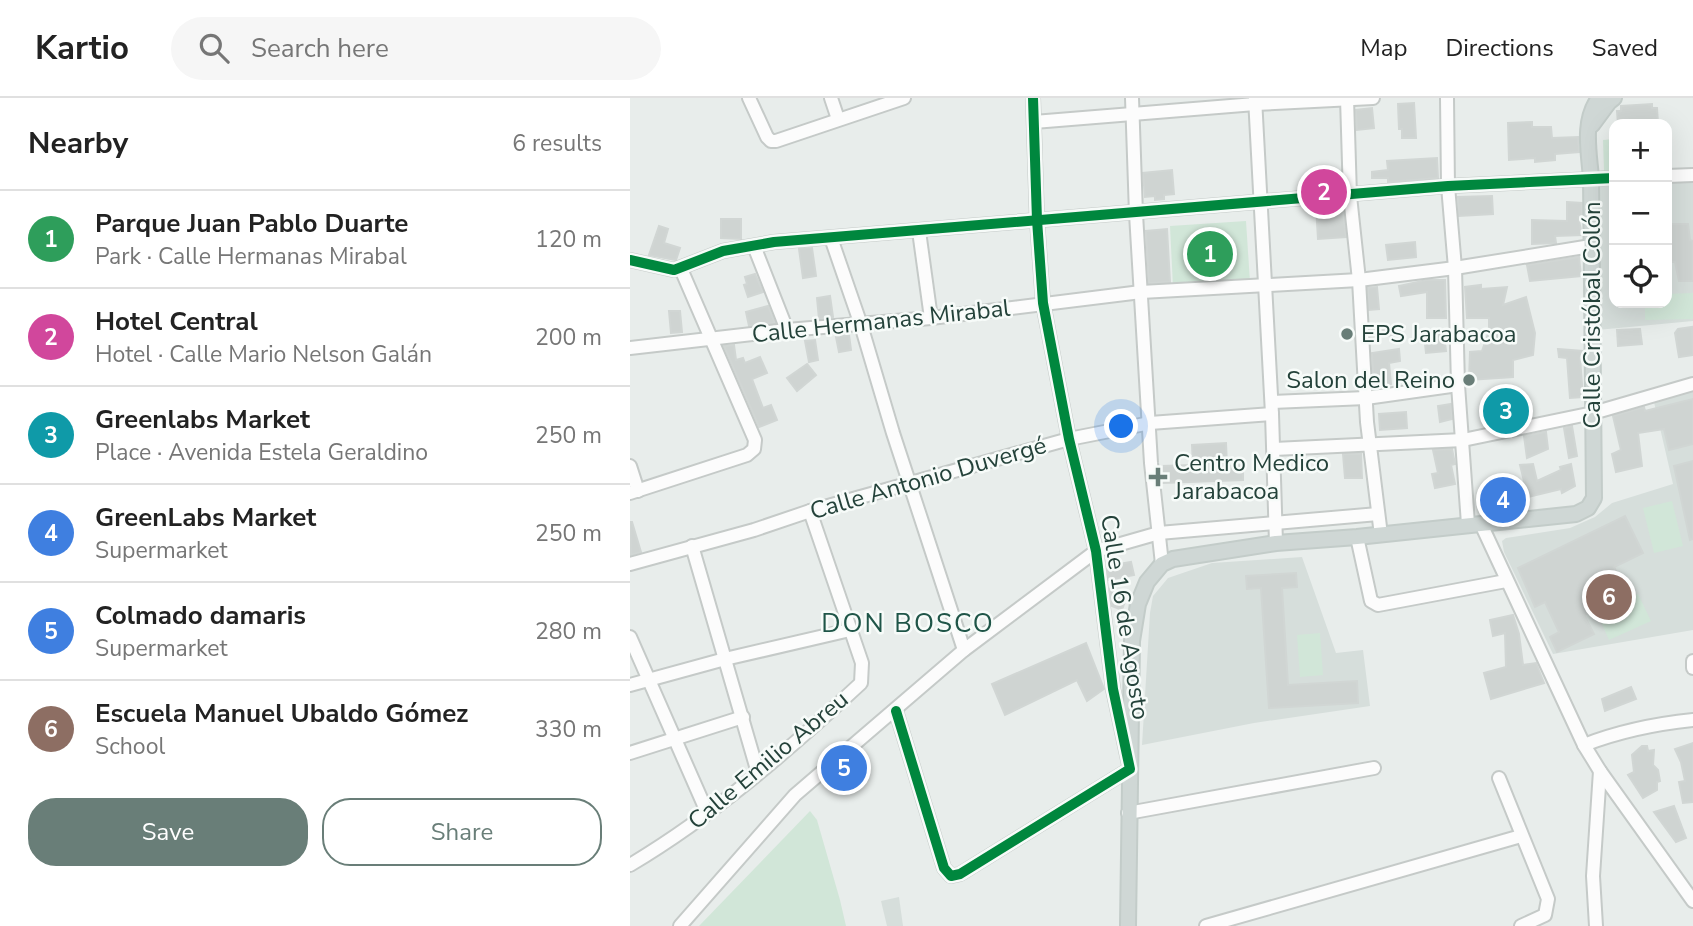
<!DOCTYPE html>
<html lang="en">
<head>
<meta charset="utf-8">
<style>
	body { margin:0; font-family:"Nunito Sans",sans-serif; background:#f6f6f6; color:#222 }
	.controls { position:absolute; right:21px; top:21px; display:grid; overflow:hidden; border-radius:14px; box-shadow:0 7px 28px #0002 }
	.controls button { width:63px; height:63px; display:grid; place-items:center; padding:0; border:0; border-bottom:2px solid #e0e0e0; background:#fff; color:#222; font:35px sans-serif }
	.you { position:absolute; left:492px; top:329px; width:24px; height:24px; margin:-18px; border:5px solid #fff; border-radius:50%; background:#1a73e8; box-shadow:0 0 0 10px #1a73e833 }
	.badge { display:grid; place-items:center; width:46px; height:46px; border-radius:50%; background:#697e78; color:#fff; font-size:23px; font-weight:700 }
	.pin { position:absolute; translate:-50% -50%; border:4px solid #fff; box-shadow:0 2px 7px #0006 }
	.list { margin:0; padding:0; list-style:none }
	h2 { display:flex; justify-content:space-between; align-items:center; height:91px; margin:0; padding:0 28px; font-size:30px }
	h2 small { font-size:23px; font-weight:400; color:#767676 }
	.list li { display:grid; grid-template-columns:46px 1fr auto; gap:21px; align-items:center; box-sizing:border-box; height:98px; padding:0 28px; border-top:2px solid #e0e0e0 }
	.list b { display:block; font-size:26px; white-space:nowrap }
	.list p { margin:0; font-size:23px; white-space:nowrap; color:#767676 }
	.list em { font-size:23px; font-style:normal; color:#767676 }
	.actions { display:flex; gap:14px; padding:21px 28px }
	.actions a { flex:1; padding:16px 0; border:2px solid #697e78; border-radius:28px; text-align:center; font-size:24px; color:#697e78 }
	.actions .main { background:#697e78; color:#fff }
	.icon { flex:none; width:38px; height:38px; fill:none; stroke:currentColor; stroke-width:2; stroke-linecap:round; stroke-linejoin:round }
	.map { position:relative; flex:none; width:1063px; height:828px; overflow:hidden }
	header { display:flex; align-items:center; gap:42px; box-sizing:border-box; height:98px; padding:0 35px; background:#fff; border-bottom:2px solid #e0e0e0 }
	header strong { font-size:33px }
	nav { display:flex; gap:38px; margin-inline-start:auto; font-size:24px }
	.search { width:490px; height:63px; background:#f6f6f6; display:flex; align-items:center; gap:18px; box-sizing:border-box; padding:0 24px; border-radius:38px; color:#767676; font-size:26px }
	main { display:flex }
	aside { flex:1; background:#fff }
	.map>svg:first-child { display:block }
	.built { fill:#d6dedb }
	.green { fill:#d1e6d8 }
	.building { fill:#cfd4d2; stroke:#d1d6d4; stroke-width:2 }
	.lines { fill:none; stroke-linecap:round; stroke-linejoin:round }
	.minor-casing { stroke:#c5cac8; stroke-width:16 }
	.major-casing { stroke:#c3ccc9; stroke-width:18 }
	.minor { stroke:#fcfcfc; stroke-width:12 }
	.major { stroke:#cfd7d5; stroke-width:14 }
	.cycleway-casing { stroke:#f7fbf9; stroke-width:15 }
	.cycleway { stroke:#00873e; stroke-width:10 }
	.poi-dot { fill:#697e78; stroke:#f7fbf9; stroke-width:2.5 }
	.labels { text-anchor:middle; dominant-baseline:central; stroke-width:5; stroke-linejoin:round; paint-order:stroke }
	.street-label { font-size:24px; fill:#24423a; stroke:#f7fbf9 }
	.poi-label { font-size:24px; fill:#24423a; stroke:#f7fbf9; text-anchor:start }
	.neighbourhood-label { font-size:26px; letter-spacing:2px; fill:#1f5548; stroke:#f7fbf9 }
</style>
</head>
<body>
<header>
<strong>Kartio</strong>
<div class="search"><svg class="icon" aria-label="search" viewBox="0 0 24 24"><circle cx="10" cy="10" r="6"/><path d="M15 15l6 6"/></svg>Search here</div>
<nav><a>Map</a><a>Directions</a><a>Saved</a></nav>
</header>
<main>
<aside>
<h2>Nearby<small>6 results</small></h2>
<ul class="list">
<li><span class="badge" style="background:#2e9e5b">1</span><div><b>Parque Juan Pablo Duarte</b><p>Park · Calle Hermanas Mirabal</p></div><em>120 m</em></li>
<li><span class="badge" style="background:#d1479c">2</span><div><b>Hotel Central</b><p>Hotel · Calle Mario Nelson Galán</p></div><em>200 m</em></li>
<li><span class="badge" style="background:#0f9aa8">3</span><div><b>Greenlabs Market</b><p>Place · Avenida Estela Geraldino</p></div><em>250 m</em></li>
<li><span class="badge" style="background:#3f7fe0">4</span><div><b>GreenLabs Market</b><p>Supermarket</p></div><em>250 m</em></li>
<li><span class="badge" style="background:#3f7fe0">5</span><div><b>Colmado damaris</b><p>Supermarket</p></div><em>280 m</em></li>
<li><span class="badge" style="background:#8d6e63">6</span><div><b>Escuela Manuel Ubaldo Gómez</b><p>School</p></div><em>330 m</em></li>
</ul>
<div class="actions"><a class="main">Save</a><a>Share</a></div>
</aside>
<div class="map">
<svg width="1063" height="828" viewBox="0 0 1063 828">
	<rect width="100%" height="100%" fill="#e8edeb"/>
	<g class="built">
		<polygon points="1063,83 1063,223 967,232 966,89 984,88 984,205 1037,205 1037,84"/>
		<polygon points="1063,293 1063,532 923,556 874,454 872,443 876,440 940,430 965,419 982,405 1043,386 1024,304"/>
		<polygon points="672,459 706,555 733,552 740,608 624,625 512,647 520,515 523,498 538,480 582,465"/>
		<polygon points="269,799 273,828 257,828 251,803"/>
	</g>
	<g class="green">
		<polygon points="984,41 984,73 974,74 973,42"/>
		<polygon points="616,123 620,184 543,189 540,128"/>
		<polygon points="1063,195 1063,221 1015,222 1015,205 1037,205 1037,196"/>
		<polygon points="1042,403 1053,448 1024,455 1013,410"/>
		<polygon points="1008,496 1021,523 979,542 967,515"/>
		<polygon points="690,535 693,577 670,579 667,537"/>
		<polygon points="180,713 187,722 210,802 216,828 69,828"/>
	</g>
	<g class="building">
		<polygon points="784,5 786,40 772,40 772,31 769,31 768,6"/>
		<polygon points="1022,6 1022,10 1027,10 1028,26 988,26 987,13 991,13 991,8"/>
		<polygon points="742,10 744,30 727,32 726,12"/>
		<polygon points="902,24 902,29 921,29 922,40 948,39 949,54 925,56 925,62 905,64 905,60 879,62 878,25"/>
		<polygon points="807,60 808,80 758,84 758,80 742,80 742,74 758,72 757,63"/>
		<polygon points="542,72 544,96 534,97 534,101 525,102 525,98 515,99 513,75"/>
		<polygon points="862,98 863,116 829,118 828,99"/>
		<polygon points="937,104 952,105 952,118 948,118 952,137 925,138 926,145 902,146 902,122 937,123"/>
		<polygon points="712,106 716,139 688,141 686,108"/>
		<polygon points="91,121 111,121 111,141 91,140"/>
		<polygon points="1037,126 1058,126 1060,142 1063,143 1063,183 1049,183 1045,164 1037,164"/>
		<polygon points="29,128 38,131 34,145 50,150 46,162 19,157"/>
		<polygon points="537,131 540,184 519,185 516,133"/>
		<polygon points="785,144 786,159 758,162 756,147"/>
		<polygon points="182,150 186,178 173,180 169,151"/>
		<polygon points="949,159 951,178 900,183 897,167"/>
		<polygon points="125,176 133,194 118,199 114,187 117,186 115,179"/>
		<polygon points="797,182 815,182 816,220 797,220 797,194 771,198 769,188"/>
		<polygon points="851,187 851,191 877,189 873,207 896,199 905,235 903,257 883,262 883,279 839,282 840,254 852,253 859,233 859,220 837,220 835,189"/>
		<polygon points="747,189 749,211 739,212 738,190"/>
		<polygon points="200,198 203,219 189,221 187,200"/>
		<polygon points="138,208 145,225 119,228 116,214"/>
		<polygon points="39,213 50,213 52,234 41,235"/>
		<polygon points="765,228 765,237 741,239 740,230"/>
		<polygon points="1062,229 1063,257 1049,259 1045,235 1048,231"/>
		<polygon points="1010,231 1012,246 988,248 987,232"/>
		<polygon points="814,235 816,253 796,255 794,237"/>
		<polygon points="219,237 221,252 209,254 206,239"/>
		<polygon points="185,242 188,262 179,264 175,243"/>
		<polygon points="104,247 106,262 113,260 115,265 130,259 137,275 122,281 133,310 141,307 147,322 129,329 94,248"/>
		<polygon points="769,251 770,263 759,265 761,286 744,289 742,255"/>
		<polygon points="928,251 953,253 953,260 950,260 953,299 940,300 937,260 929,259"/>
		<polygon points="177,266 186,277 167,293 157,280"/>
		<polygon points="874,296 877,307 888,305 891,319 865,326 859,300"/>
		<polygon points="1063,301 1063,346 1039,352 1034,331 1008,335 1012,368 986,374 982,356 991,352 983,318 1014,309 1015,313"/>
		<polygon points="821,306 822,321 810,324 808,308"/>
		<polygon points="776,314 777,330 750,332 749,316"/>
		<polygon points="942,328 947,358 939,360 934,330"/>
		<polygon points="916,334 918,351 897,360 894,338"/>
		<polygon points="596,345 597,368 613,367 613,382 533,385 532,368 563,367 562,347"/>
		<polygon points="822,351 825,366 821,367 825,386 805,390 802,376 808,375 803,352"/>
		<polygon points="713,356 731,356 732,380 715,380"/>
		<polygon points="1063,363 1063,441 1060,442 1044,368"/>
		<polygon points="903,366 907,383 931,372 930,369 941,366 945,388 932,395 931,391 882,403 884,412 866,415 860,387 872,384 874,393 891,389 890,386 894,383 890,367"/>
		<polygon points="995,418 1013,455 984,469 997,496 954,517 964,536 927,554 920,539 929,534 915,504 905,509 888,470"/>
		<polygon points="0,424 2,424 11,454 1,457"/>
		<polygon points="501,464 504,477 478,482 477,468"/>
		<polygon points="666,475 667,489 652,490 658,587 727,583 728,605 639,610 631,490 617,491 616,478"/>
		<polygon points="480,491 497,497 492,512 482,508"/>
		<polygon points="883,517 889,536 893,567 906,565 914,585 861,601 854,575 876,569 875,535 863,538 860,522"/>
		<polygon points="456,545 474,591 457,603 447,582 375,617 362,586"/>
		<polygon points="1001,589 1006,601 975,613 972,601"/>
		<polygon points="1063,645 1063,704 1053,705 1049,684 1055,683 1051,664 1045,651"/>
		<polygon points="1012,648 1017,648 1018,653 1024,652 1023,667 1028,672 1030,683 1027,684 1027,692 1013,700 998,677 1004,674 1002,657"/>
		<polygon points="1044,708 1056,740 1046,744 1024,714"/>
	</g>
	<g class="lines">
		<defs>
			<g id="minor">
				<polyline points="119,0 137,39 141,43 146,43 274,0"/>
				<polyline points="201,0 208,21"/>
				<polyline points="502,0 506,116 521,365 532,466"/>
				<polyline points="625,0 642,316 646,445"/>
				<polyline points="717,0 720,98 729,182 737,324 751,437"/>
				<polyline points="817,0 818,88 825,170 828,287 838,426"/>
				<polyline points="404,24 625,6 743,0"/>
				<polyline points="1037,78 1063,77"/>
				<polyline points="289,133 301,220"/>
				<polyline points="201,140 231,227 263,335 334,552"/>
				<polyline points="124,148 157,232"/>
				<polyline points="0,162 44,172 93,153 144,144 818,88 984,80"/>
				<polyline points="0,250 157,232 301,220 511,194 729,182 825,170 961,148"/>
				<polyline points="642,304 736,300 828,287"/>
				<polyline points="644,351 833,342 963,315 1063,286"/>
				<polyline points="0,368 8,393"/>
				<polyline points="0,395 117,357 124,351 125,342 51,171"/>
				<polyline points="851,426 954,647 970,673 1063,803"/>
				<polyline points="727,439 741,503 748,507 876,483"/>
				<polyline points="62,448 128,675"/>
				<polyline points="0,466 124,432 180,413 439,341 520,325 642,316"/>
				<polyline points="0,539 77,714"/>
				<polyline points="1063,563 1063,570"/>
				<polyline points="0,587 95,561 220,532"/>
				<polyline points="266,613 314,770 321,778 330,776 500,671 483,591 466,453 439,341 413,205 407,122 403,0"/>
				<path d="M954 647C990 633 1024 626 1063 622"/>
				<polyline points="0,655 113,619"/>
				<polyline points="869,680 918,801 915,817 891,828"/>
				<polyline points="498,715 744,670"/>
				<path d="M0 767C84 717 160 651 231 585L232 565 180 413"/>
				<polyline points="50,828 165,697 334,552 466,453 529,435 748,416"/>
				<polyline points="576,828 891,738"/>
				<polyline points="966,828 963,778 970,673"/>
			</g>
			<g id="major">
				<polyline points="962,27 979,4 984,0"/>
				<path d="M498 828 502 543 508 506 517 484 532 466 543 461 646 445 727 439 946 416 958 410 964 400 961 80C959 54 952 23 969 0"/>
			</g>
		</defs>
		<use href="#minor" class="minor-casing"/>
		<use href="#major" class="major-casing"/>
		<use href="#minor" class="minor"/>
		<use href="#major" class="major"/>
		<defs>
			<g id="cycleway">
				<polyline points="0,162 44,172 93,153 144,144 818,88 984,80"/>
				<polyline points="266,613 314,770 321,778 330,776 500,671 483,591 466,453 439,341 413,205 407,122 403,0"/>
			</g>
		</defs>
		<use href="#cycleway" class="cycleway-casing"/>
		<use href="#cycleway" class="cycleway"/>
	</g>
	<g class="poi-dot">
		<circle cx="717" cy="236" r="7"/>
		<circle cx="839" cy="282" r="7"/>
		<path d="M524.5 368.5h7v7h7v7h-7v7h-7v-7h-7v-7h7z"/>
	</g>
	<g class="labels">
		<g class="street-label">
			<text transform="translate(962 217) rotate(-90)">Calle Cristóbal Colón</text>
			<text transform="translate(251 223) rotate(-6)">Calle Hermanas Mirabal</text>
			<text transform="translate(298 380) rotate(-16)">Calle Antonio Duvergé</text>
			<text transform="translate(495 519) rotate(81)">Calle 16 de Agosto</text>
			<text transform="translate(138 662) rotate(-40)">Calle Emilio Abreu</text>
		</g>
		<g class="poi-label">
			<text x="731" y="236">EPS Jarabacoa</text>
			<text x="825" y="282" text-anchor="end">Salon del Reino</text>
			<text x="544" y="365">Centro Medico<tspan x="544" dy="28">Jarabacoa</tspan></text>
		</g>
		<g class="neighbourhood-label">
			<text x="278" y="525">DON BOSCO</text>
		</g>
	</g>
</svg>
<div class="controls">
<button>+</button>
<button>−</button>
<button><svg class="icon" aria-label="locate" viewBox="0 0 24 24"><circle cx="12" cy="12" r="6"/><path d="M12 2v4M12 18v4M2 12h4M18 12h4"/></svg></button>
</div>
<div class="you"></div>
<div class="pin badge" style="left:580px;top:156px;background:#2e9e5b">1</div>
<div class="pin badge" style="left:694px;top:94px;background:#d1479c">2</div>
<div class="pin badge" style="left:876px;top:313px;background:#0f9aa8">3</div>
<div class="pin badge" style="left:873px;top:402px;background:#3f7fe0">4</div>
<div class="pin badge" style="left:214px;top:670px;background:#3f7fe0">5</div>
<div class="pin badge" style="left:979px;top:499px;background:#8d6e63">6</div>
</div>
</main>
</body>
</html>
